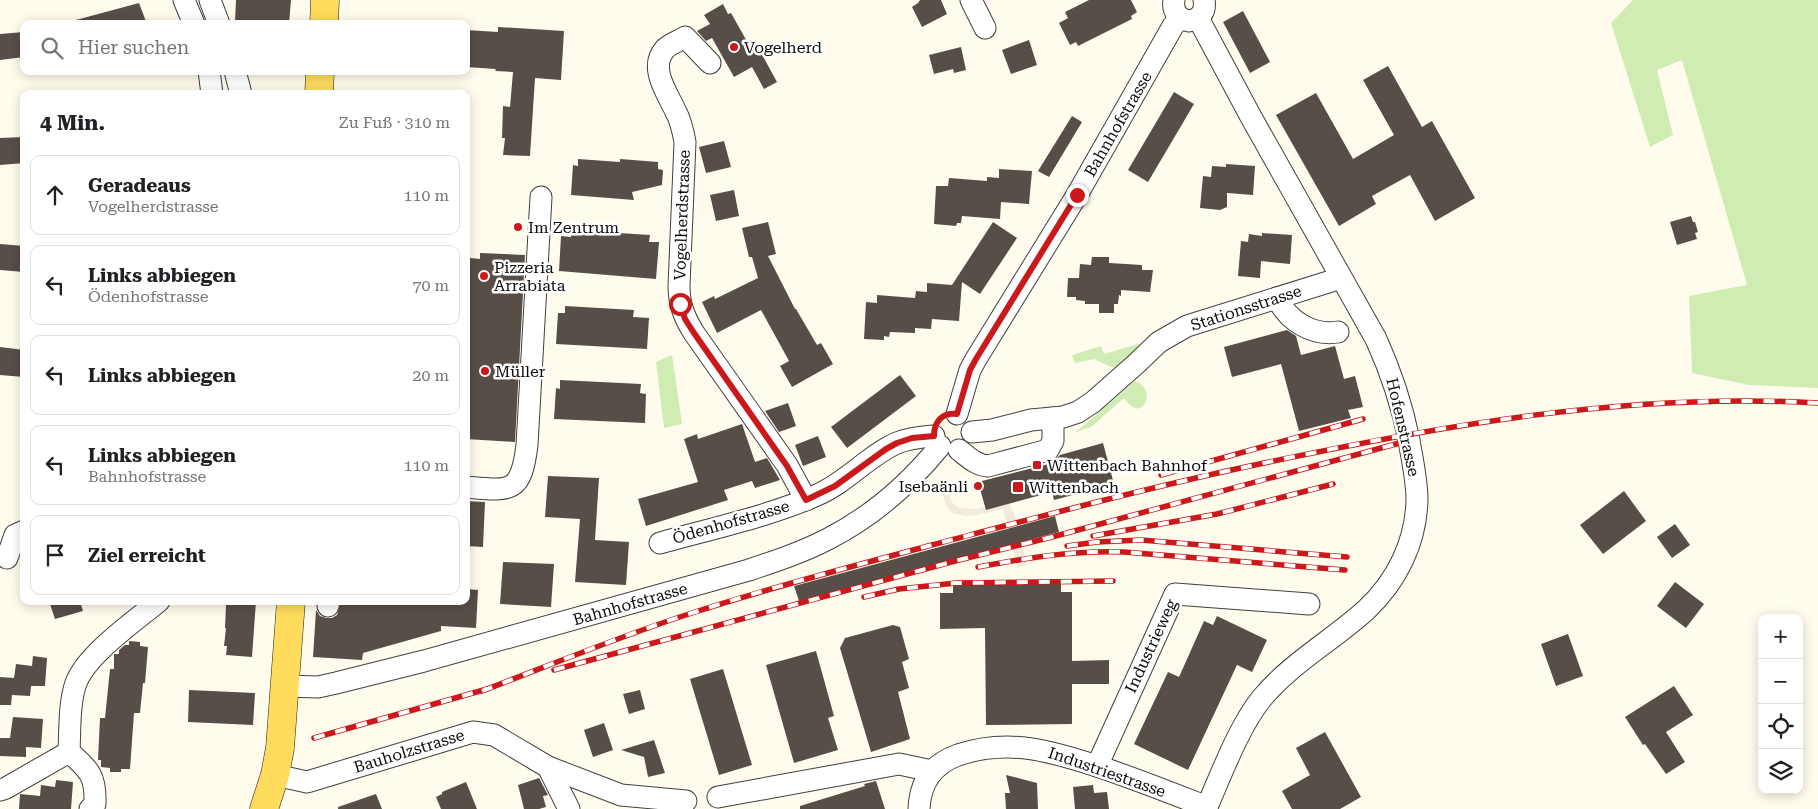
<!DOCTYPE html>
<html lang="de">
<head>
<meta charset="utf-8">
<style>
	body { margin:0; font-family:"Roboto Serif",serif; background:#f2f2f2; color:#202124 }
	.controls { position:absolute; right:15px; bottom:15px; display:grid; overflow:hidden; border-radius:10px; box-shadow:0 2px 12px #0003 }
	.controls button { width:45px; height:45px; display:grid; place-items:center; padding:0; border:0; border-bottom:1px solid #e0e0e0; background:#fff; color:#202124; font:25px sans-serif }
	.stop { position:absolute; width:15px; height:15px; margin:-11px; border:4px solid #ca181b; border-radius:50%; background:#fff }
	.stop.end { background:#ca181b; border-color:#fff; box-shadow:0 1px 5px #0008 }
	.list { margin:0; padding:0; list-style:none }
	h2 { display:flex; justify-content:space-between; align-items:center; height:65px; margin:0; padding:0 20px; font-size:21px }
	h2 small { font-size:16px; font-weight:400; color:#757577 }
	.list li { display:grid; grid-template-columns:32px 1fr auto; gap:15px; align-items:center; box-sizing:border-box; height:80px; margin:0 10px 10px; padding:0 10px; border:1px solid #e0e0e0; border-radius:10px }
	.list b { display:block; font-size:19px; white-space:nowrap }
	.list p { margin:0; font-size:16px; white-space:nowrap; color:#757577 }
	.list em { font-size:16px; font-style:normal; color:#757577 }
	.icon { flex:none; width:28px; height:28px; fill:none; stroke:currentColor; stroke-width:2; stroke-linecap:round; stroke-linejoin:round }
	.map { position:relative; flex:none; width:1818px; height:809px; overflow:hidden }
	.search { position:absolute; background:#fff; box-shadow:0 2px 12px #0003; left:20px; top:20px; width:450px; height:55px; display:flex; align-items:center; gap:12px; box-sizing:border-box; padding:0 18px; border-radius:10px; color:#757577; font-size:19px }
	.panel { position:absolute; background:#fff; box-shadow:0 2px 12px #0003; left:20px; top:90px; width:450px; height:515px; border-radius:10px }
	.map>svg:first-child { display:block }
	.green { fill:#cfedb2 }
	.plaza { fill:#f0ebdb }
	.building { fill:#574e48 }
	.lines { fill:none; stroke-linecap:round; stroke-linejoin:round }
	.minor-casing { stroke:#404040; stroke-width:23 }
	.major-casing { stroke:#1e1e1e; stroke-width:29 }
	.minor { stroke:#fff; stroke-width:21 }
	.major { stroke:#ffdc5d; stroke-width:28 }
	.rail-casing { stroke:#ca181b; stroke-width:5.5 }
	.rail { stroke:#fff; stroke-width:4; stroke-dasharray:11; stroke-linecap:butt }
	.route { stroke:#ca181b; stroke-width:6 }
	.poi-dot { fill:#ca181b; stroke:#fff; stroke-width:2 }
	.labels { text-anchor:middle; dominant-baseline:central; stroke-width:5; stroke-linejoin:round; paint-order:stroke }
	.poi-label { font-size:16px; fill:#0d0d0d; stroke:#fff; text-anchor:start }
	.street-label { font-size:16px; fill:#0d0d0d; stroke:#fff }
</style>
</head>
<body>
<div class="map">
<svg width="1818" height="809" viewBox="0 0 1818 809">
	<rect width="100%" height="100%" fill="#fffced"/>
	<g class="green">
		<polygon points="1633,0 1818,0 1818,388 1749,385 1692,373 1689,296 1747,285 1682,60 1657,70 1673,135 1650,147 1611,23"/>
		<polygon points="1138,344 1143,346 1118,368 1111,367 1094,359 1075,363 1072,355 1101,346 1104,354"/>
		<polygon points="672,355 682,424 664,428 656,362"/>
		<path d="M1135 381C1155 388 1146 415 1133 407 1129 405 1126 400 1124 398L1091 427 1076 432Z"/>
	</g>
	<polygon class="plaza" points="951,483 950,497 952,502 959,508 977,509 1009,502 1015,516 1027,565 1017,567 1003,509 977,515 966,516 956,514 951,512 945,503 940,486"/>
	<g class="building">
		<polygon points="236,0 291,0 289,24 235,22"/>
		<polygon points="920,0 941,0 947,14 922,27 912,7 918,3"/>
		<polygon points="1089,0 1131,0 1137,12 1131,16 1132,19 1078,46 1076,42 1070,45 1059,23 1068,18 1065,12"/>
		<polygon points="139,3 147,24 76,24 76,20"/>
		<polygon points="723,4 728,14 731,13 753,52 759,49 777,82 764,89 752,67 734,77 712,38 706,41 697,31 710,24 704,15"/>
		<polygon points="1243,11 1270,62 1250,73 1223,22"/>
		<polygon points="498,27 564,31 561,80 535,78 530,156 503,155 505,138 502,138 503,106 510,107 513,72 495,71 496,69 466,67 466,30 498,32"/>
		<polygon points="24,32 24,57 0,60 0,34"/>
		<polygon points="1029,40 1037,65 1011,74 1002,50"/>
		<polygon points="961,47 966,70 954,73 953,69 934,74 929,55"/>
		<polygon points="1388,66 1422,127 1432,121 1475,198 1435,221 1410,175 1372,196 1376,204 1339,226 1276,115 1316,93 1353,159 1394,135 1363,80"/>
		<polygon points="1174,92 1194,104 1148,182 1128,170"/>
		<polygon points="1072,116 1082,122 1049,177 1038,171"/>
		<polygon points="24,137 24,163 0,165 0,138"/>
		<polygon points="724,141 731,167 706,173 699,147"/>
		<polygon points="578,159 620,162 620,159 658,162 658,169 663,170 662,185 632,192 634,200 571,195 573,165 578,166"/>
		<polygon points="1226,164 1255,166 1253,195 1227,193 1227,207 1220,210 1200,208 1203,176 1211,177 1212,166 1226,167"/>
		<polygon points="999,169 1032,171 1029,204 1001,202 1000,219 962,216 961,223 957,223 956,226 934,224 936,186 948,186 949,178 987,181 987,177 999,178"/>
		<polygon points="734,190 739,216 716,221 710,195"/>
		<polygon points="1691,216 1693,222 1695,222 1698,232 1695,233 1697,239 1677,245 1670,222"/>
		<polygon points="768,222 776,254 768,256 795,309 796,309 817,345 821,343 833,364 792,387 780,366 789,361 761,310 717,333 702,302 714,296 715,299 758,278 752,257 749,257 742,228"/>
		<polygon points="993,222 1017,238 980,294 962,282 959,321 932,319 931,329 915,328 915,333 890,332 889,337 884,336 884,340 864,339 866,302 877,303 877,295 915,298 916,291 927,292 927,283 952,285"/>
		<polygon points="572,230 650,235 649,242 659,242 656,279 559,271 561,236 571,237"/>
		<polygon points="1262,233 1292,235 1290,264 1261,261 1260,278 1238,276 1241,241 1248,242 1249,234 1262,236"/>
		<polygon points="0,244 24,246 24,272 0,270"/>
		<polygon points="480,253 525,255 515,442 466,439 466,333 470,258 480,259"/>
		<polygon points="1092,257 1109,257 1109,263 1142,265 1142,270 1153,270 1150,292 1121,290 1121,296 1119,295 1118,304 1114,304 1114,313 1099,313 1099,304 1085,304 1085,301 1076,300 1076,297 1067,297 1068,278 1079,278 1080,264 1091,265"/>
		<polygon points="565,306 634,310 633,317 649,318 647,349 556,344 558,313 565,313"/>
		<polygon points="1287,330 1296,336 1301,355 1335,346 1344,379 1355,376 1363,407 1348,410 1351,418 1299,431 1281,364 1232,377 1224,347"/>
		<polygon points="0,347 24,350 24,377 0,375"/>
		<polygon points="900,375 916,396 847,448 831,427"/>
		<polygon points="560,380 641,384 640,393 646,394 645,423 554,419 556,388 560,389"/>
		<polygon points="788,403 796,426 779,432 765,411"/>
		<polygon points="742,424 755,462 767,458 780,480 755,488 752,481 724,490 728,500 646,526 638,499 698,482 684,439 697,434 698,439"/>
		<polygon points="818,436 826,457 803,466 795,445"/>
		<polygon points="1103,443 1114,484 1054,500 1052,492 986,510 978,482 1045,465 1055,460 1060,455"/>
		<polygon points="548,476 599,478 595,540 629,542 626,585 575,582 580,519 545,517"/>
		<polygon points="1624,491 1646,521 1603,554 1580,525"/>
		<polygon points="466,501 485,502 483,547 466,546"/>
		<polygon points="1055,516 1059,532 799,601 794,586"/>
		<polygon points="1675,524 1690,545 1672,558 1657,537"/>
		<polygon points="503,562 554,564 551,607 500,604"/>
		<polygon points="1675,582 1704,604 1686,628 1657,606"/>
		<polygon points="1061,583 1061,592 1072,592 1072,661 1109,660 1109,684 1072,684 1072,724 986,725 985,628 940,629 940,593 953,593 953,584"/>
		<polygon points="466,589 478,590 476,628 441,626 441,631 363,653 362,660 313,657 316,610 320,616 326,618 332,618 337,615 341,601 466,601"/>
		<polygon points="49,601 80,601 83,611 55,619"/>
		<polygon points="228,601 256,601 252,657 226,655 227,646 224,646 226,628 225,628 226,605 228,605"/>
		<polygon points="1217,616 1267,640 1252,672 1237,665 1188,770 1134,744 1168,672 1179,677 1204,621 1213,625"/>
		<polygon points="893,625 900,627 909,659 902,662 909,688 898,692 910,739 871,752 840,648 845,638"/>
		<polygon points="1568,634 1583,676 1556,686 1541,644"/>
		<polygon points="129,641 140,642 140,646 148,647 145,683 143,683 140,713 134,713 130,769 121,769 121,772 110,772 110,768 101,767 101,760 98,760 100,718 105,718 110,669 114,669 114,654 119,654 119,650 125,645 129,645"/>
		<polygon points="816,651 834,716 828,718 838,750 794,763 766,665"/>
		<polygon points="33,656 47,658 45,686 31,686 30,696 12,695 11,705 0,705 0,677 14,678 16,664 32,666"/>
		<polygon points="723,669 752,765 719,775 690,679"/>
		<polygon points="1674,686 1693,715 1666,732 1685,762 1666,774 1645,744 1643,745 1625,717"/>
		<polygon points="189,690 255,693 253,725 188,722"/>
		<polygon points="640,690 645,709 629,714 623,694"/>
		<polygon points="13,717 43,719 41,748 26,747 26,757 0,756 0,738 10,738"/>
		<polygon points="604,723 613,750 593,757 584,730"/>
		<polygon points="1325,732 1361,797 1340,809 1292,809 1282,791 1310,775 1296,748"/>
		<polygon points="654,740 665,773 648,777 644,757 621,750"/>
		<polygon points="1006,775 1037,783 1038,809 1006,809 1005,793 1010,793"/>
		<polygon points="539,778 548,795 543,796 546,807 539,809 524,809 518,785"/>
		<polygon points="56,780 73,782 71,809 19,809 20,794 40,796 41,785 55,787"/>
		<polygon points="876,781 885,809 800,809 800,806 865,786 864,784"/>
		<polygon points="466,782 477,809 441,809 436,797 442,794 442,792"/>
		<polygon points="1093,785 1094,793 1107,792 1109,809 1075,809 1073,787"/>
		<polygon points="376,794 382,809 338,809 338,807"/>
	</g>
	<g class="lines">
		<defs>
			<g id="minor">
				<polyline points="184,0 194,24"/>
				<polyline points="210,0 219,24"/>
				<polyline points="971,0 985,28"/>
				<path d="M1174 0C1172 11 1178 19 1189 21 1201 19 1206 11 1204 0"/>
				<path d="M1198 18 1251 117 1376 339C1391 372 1402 405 1409 440 1412 459 1417 480 1417 500 1416 542 1397 581 1366 610 1333 640 1291 663 1262 698 1239 726 1221 775 1206 809"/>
				<path d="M710 63 685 37C679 41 670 44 665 49 648 68 668 94 676 112 681 121 683 131 685 142L679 286C679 304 684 317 694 333L787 465 806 500"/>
				<polyline points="209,71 212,94"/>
				<polyline points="235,71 241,94"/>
				<path d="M1277 298C1288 321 1312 336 1338 332"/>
				<polyline points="957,414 970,370 976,359 1077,195 1173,26 1180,18"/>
				<polyline points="972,432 992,430 1031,420 1063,417 1078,412 1093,402 1136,364 1159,342 1187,326 1341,278"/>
				<path d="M959 450C968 457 976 465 988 466L1048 450 1053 441V418"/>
				<path d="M466 487C511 491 521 494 527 445L541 197"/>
				<path d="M660 543C710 529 770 516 817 495 847 482 869 455 897 443 909 438 922 437 934 436"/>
				<polyline points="7,558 15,535 24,531"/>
				<polyline points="328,606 329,601"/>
				<path d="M285 686 318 687 336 683 424 661 749 570C776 561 803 552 828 539 871 517 910 483 940 446"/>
				<path d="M69 752C89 770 96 775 95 804L90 809"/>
				<polyline points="1097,766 1175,594 1309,604"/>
				<polyline points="548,767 569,809"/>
				<polyline points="275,775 307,782 473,732 494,735 548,767 621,795 686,801"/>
				<path d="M0 790 6 788 69 752C70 731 69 702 76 683 87 654 134 622 159 601"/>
				<polyline points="718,797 899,764 932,771"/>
				<path d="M919 809C920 782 933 764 958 755 1009 738 1051 751 1100 767 1136 779 1171 793 1207 807"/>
			</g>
			<g id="major">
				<polyline points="324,24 325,0"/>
				<polyline points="319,94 320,71"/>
				<polyline points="264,809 275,775 280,748 291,601"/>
			</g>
		</defs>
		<use href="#minor" class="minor-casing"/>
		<use href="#major" class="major-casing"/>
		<use href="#minor" class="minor"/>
		<use href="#major" class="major"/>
		<defs>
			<g id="rail">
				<polyline points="1161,475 1363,419"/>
				<polyline points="1093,536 1217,514 1333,484"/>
				<polyline points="1067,546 1097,542 1141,540 1347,557"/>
				<path d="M978 567C1027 558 1074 550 1124 552L1345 570"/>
				<polyline points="864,597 899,589 956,583 1113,581"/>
				<polyline points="554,670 955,561 1052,537 1407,441"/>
				<path d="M482 691C553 664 623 635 695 612 772 587 850 567 928 546 1035 518 1142 489 1250 466 1437 426 1626 392 1818 403"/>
				<polyline points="314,738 487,689"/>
			</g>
		</defs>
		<use href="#rail" class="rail-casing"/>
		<use href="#rail" class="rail"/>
	</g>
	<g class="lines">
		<path class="route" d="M680 304 685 319 694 333 787 466 806 500 835 486 886 449 897 443 912 438 934 436C934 421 943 412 957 414L970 370 976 359 1077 195"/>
	</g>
	<g class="poi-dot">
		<circle cx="734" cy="47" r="5"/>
		<circle cx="518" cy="227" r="5"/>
		<circle cx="484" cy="276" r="5"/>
		<circle cx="485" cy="371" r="5"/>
		<rect x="1032" y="460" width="10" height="10" rx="2.5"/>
		<circle cx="978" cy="486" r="5"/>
		<rect x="1012" y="481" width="12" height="12" rx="2.5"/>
	</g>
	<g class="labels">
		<g class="poi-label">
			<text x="744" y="47">Vogelherd</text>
			<text x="528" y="227">Im Zentrum</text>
			<text x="494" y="267">Pizzeria<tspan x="494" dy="18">Arrabiata</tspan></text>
			<text x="495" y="371">Müller</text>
			<text x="1047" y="465">Wittenbach Bahnhof</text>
			<text x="968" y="486" text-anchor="end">Isebaänli</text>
			<text x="1029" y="487">Wittenbach</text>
		</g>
		<g class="street-label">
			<text transform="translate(1118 124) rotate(-60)">Bahnhofstrasse</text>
			<text transform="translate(682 215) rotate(-88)">Vogelherdstrasse</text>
			<text transform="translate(1246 308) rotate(-18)">Stationsstrasse</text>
			<text transform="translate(1403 427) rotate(77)">Hofenstrasse</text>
			<text transform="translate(731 522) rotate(-16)">Ödenhofstrasse</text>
			<text transform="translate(630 604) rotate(-16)">Bahnhofstrasse</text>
			<text transform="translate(1151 646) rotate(-65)">Industrieweg</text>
			<text transform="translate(409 751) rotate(-17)">Bauholzstrasse</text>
			<text transform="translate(1107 772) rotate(19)">Industriestrasse</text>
		</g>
	</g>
</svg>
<div class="controls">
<button>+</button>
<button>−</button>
<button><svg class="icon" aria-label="locate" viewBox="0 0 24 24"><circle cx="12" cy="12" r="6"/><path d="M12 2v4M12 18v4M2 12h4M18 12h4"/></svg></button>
<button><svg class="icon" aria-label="layers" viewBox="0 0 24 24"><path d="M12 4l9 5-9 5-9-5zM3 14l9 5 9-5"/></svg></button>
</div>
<div class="stop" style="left:680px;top:304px"></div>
<div class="stop end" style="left:1077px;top:195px"></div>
<div class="search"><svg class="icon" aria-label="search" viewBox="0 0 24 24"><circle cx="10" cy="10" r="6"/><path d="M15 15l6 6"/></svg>Hier suchen</div>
<section class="panel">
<h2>4 Min.<small>Zu Fuß · 310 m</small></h2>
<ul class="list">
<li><svg class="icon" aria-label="ahead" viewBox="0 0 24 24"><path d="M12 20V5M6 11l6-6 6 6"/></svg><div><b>Geradeaus</b><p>Vogelherdstrasse</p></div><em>110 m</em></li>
<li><svg class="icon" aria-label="left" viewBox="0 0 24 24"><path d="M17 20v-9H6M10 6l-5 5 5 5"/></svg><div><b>Links abbiegen</b><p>Ödenhofstrasse</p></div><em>70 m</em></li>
<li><svg class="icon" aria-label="left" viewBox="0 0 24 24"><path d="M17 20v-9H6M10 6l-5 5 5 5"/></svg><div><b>Links abbiegen</b></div><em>20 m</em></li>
<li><svg class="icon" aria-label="left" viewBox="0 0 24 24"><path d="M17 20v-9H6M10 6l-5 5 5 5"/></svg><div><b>Links abbiegen</b><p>Bahnhofstrasse</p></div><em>110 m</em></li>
<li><svg class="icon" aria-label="arrive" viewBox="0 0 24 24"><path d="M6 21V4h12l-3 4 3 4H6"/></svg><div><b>Ziel erreicht</b></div></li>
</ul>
</section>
</div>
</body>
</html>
